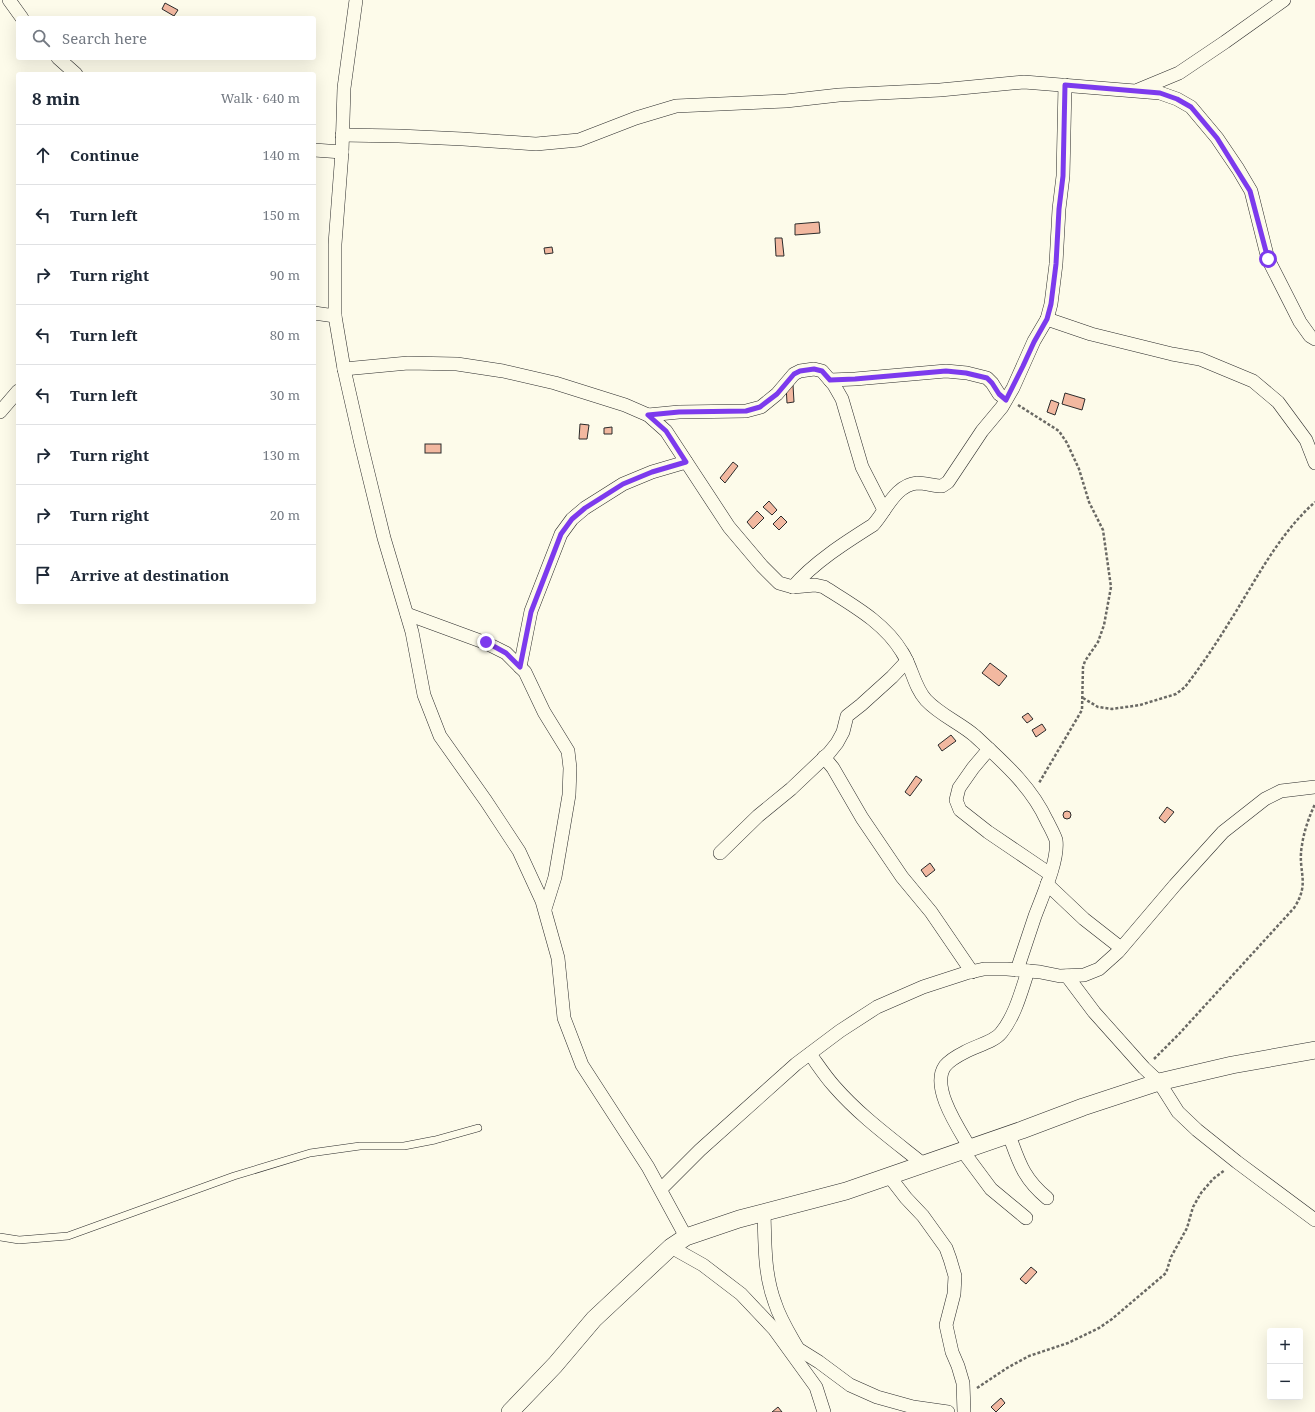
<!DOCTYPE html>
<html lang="en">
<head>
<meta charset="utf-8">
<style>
	body { margin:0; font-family:"Noto Serif",serif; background:#f2f2f3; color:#1f2937 }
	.controls { position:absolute; right:12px; bottom:12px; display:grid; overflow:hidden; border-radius:4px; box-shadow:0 4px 16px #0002 }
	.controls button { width:36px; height:36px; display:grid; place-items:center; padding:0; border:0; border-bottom:1px solid #e0e1e3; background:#fff; color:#1f2937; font:20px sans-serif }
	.stop { position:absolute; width:12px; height:12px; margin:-9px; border:3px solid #7c3aed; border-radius:50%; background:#fff }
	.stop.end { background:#7c3aed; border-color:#fff; box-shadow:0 1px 4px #0008 }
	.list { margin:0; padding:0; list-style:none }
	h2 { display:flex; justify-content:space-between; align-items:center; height:52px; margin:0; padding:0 16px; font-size:17px }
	h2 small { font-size:13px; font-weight:400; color:#747a83 }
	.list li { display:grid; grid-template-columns:26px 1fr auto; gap:12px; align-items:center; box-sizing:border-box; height:60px; padding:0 16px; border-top:1px solid #e0e1e3 }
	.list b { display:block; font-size:15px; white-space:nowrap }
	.list em { font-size:13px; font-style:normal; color:#747a83 }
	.icon { flex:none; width:22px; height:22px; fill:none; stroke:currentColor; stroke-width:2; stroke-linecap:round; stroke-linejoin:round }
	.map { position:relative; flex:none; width:1315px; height:1412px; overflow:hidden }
	.search { position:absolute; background:#fff; box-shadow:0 4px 16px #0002; left:16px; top:16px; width:300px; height:44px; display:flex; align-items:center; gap:10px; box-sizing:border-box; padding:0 14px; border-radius:4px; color:#747a83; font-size:15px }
	.panel { position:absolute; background:#fff; box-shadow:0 4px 16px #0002; left:16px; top:72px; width:300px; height:532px; border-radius:4px }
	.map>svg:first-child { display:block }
	.building { fill:#f2b8a0; stroke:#2b2b2b }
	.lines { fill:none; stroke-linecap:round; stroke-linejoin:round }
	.service-casing { stroke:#2b2b2b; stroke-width:8 }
	.minor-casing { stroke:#2b2b2b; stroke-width:14 }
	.tertiary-casing { stroke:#2b2b2b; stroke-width:18 }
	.path { stroke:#6a6964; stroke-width:2.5; stroke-dasharray:3 2; stroke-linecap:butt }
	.service { stroke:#fdfbea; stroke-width:7 }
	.minor { stroke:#fdfbea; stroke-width:13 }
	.tertiary { stroke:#fdfbea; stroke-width:17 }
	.route { stroke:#7c3aed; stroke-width:5 }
</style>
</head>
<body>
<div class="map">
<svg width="1315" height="1412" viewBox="0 0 1315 1412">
	<rect width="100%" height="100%" fill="#fdfbea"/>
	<g class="building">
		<polygon points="165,3 178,10 174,16 162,9"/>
		<polygon points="819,222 820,233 795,235 795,224"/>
		<polygon points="775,238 782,238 784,256 776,256"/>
		<polygon points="552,247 553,253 545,254 544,248"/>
		<polygon points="786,385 793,385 794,402 787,403"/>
		<polygon points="1065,393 1085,399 1082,410 1062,404"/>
		<polygon points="1051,400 1059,403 1055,415 1047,412"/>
		<polygon points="580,424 589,425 587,439 579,439"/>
		<polygon points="612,427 612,434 604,434 604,428"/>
		<rect x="425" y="444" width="16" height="9"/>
		<polygon points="733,462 738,466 725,483 720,478"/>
		<polygon points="769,501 777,510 772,515 763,507"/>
		<polygon points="757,511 764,518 753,529 747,522"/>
		<polygon points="781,516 787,522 779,530 773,524"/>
		<polygon points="990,663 1007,676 999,686 982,673"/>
		<polygon points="1028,713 1033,719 1027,723 1022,717"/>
		<polygon points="1042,724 1046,730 1036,737 1032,730"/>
		<polygon points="951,735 956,741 942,751 938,745"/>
		<polygon points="916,776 922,780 910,796 905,792"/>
		<polygon points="1167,807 1174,812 1165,823 1159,818"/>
		<circle cx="1067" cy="815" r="4"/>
		<polygon points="930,863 935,870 926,877 921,870"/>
		<polygon points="1031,1267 1037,1272 1026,1284 1020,1279"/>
		<polygon points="1001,1398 1005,1403 996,1412 991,1407"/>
		<polygon points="778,1407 782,1412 772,1412"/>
	</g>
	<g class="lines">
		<defs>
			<polyline id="service" points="0,1237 19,1240 68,1236 234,1176 310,1153 360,1146 404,1146 435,1140 478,1128"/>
			<g id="minor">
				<polyline points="9,0 22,18"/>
				<polyline points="356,0 344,88 342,152 335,244 335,316 344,369 361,444 384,538 412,632 424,695 440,736 486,801 519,851 542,901 558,958 564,1018 582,1065 648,1167 686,1237"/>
				<polyline points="58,58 76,74"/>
				<polyline points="1138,90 1179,73 1225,42 1284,0"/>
				<polyline points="342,135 399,136 463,139 536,144 579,140 636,118 676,106 786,101 839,95 940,90 1024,82 1160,93 1177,99 1191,107 1217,138 1238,169 1251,191 1268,259 1300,322 1310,336 1315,339"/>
				<polyline points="314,150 342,152"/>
				<polyline points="314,313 335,316"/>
				<polyline points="1047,319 1091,334 1172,354 1200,359 1253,381 1278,402 1306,440 1315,463"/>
				<path d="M344 369 408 363 457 364 503 371 555 383 625 405 648 415 666 431 729 527 762 566 779 583 793 587 815 585 824 587C852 605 884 622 902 652 912 667 914 687 926 700 940 715 960 723 975 736 1003 762 1031 786 1047 821 1050 827 1054 834 1056 840 1059 860 1042 897 1035 916 1029 934 1023 952 1017 970"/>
				<polyline points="830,380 855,379 946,371 967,373 987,378 992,383 999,394 1006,399"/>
				<polyline points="0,412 18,391"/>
				<polyline points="648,415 679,412 746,411 761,407 777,394 794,374 800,371 814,369 822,371 834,385 842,399 862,467 884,510"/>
				<path d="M793 587C813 563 846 542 873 525 886 511 895 485 917 483 926 483 934 486 942 486L948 482 982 431 1002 407 1013 388 1034 341 1047 319 1051 304 1056 264 1059 209 1063 176 1065 85"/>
				<polyline points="407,614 486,643 506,653 525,672 544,712 568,751 570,768 569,795 555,877 545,909"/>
				<polyline points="520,667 531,611 561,534 572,519 585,508 623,484 652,472 686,462"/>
				<polyline points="989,749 973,768 959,788 956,800 960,810 988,832 1050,874"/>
				<polyline points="824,757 833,768 862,818 902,877 931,912 972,972"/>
				<polyline points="720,853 758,816 791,789 829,753 837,743 843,732 847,716 861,705 892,677 907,661"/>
				<polyline points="1047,884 1084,919 1121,948"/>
				<polyline points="1067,976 1094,1012 1144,1068 1159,1082 1178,1112 1197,1130 1237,1162 1315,1220"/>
				<path d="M810 1054C818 1065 825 1076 834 1086 860 1116 892 1139 923 1164"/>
				<path d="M1009 1135C1019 1162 1023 1178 1047 1198"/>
				<path d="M970 1148C959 1129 930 1087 945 1066 950 1060 959 1055 965 1052 975 1046 994 1042 1001 1033 1015 1016 1021 992 1028 971"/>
				<polyline points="962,1150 991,1189 1026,1218"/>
				<polyline points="889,1176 906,1198 923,1216 946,1248 950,1259 955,1276 954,1294 946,1325 952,1352 958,1366 963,1383 964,1412"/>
				<polyline points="661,1189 700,1150 796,1064 840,1031 877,1007 923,987 966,973 984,969 1007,969 1040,972 1060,976 1084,975 1099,969 1118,952 1175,885 1223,832 1265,799 1281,791 1315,787"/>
				<path d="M764 1212C765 1243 764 1274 775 1303 780 1319 789 1333 797 1347"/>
				<polyline points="671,1247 703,1265 741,1294 774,1329 816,1387 824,1412"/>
				<polyline points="787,1342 819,1362 850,1385 877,1397 913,1407 948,1412"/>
			</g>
			<polyline id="tertiary" points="510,1412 555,1365 594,1319 671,1247 686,1237 739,1219 846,1191 1022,1130 1083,1107 1159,1082 1232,1065 1315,1050"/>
		</defs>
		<use href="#service" class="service-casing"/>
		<use href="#minor" class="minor-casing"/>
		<use href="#tertiary" class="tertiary-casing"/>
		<g class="path">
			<polyline points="1018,405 1059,431 1067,443 1079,469 1089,502 1103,530 1111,587 1104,625 1098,642 1085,661 1083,667 1082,710 1039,783"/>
			<path d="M1083 698 1098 707 1112 709 1140 705 1176 694 1185 687C1201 666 1216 644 1230 621 1256 580 1278 535 1315 502"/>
			<path d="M1154 1059 1179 1034 1294 908C1311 882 1297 872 1302 845 1304 831 1309 817 1315 804"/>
			<polyline points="977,1388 1007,1368 1029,1356 1068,1343 1099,1328 1112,1319 1166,1273 1171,1257 1187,1228 1193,1207 1201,1193 1213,1179 1225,1170"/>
		</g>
		<use href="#service" class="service"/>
		<use href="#minor" class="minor"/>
		<use href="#tertiary" class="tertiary"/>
	</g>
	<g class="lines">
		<polyline class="route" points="486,642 506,653 520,667 531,612 561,534 572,519 585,508 623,484 652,472 686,462 666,431 648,415 679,412 746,411 760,407 777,394 794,374 800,371 814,369 822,371 830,380 855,379 946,371 966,373 987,378 992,383 999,394 1006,400 1023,366 1034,342 1047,319 1051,304 1056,264 1059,209 1063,176 1065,85 1160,93 1177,99 1191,107 1217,138 1250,191 1268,259"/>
	</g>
</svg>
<div class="controls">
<button>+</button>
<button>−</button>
</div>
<div class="stop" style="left:1268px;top:259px"></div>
<div class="stop end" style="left:486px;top:642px"></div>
<div class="search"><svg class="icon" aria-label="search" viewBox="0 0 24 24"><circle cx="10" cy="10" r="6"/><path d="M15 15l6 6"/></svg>Search here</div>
<section class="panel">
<h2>8 min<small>Walk · 640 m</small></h2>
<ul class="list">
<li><svg class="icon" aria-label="ahead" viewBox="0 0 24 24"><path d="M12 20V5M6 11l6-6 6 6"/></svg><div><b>Continue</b></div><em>140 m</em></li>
<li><svg class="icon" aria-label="left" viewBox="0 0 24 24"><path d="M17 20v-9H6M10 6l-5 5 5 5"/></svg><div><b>Turn left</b></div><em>150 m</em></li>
<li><svg class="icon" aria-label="right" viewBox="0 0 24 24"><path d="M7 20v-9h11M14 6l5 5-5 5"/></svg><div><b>Turn right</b></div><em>90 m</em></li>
<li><svg class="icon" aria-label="left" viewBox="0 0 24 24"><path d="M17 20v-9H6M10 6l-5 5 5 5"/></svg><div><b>Turn left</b></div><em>80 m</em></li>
<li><svg class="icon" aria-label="left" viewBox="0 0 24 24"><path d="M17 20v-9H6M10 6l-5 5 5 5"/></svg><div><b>Turn left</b></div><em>30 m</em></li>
<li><svg class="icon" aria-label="right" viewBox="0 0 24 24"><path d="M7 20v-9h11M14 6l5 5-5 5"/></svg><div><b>Turn right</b></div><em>130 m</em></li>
<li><svg class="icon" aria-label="right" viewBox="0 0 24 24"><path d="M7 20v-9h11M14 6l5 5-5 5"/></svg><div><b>Turn right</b></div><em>20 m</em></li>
<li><svg class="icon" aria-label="arrive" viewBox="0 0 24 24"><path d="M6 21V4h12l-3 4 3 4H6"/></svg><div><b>Arrive at destination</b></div></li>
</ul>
</section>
</div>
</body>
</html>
